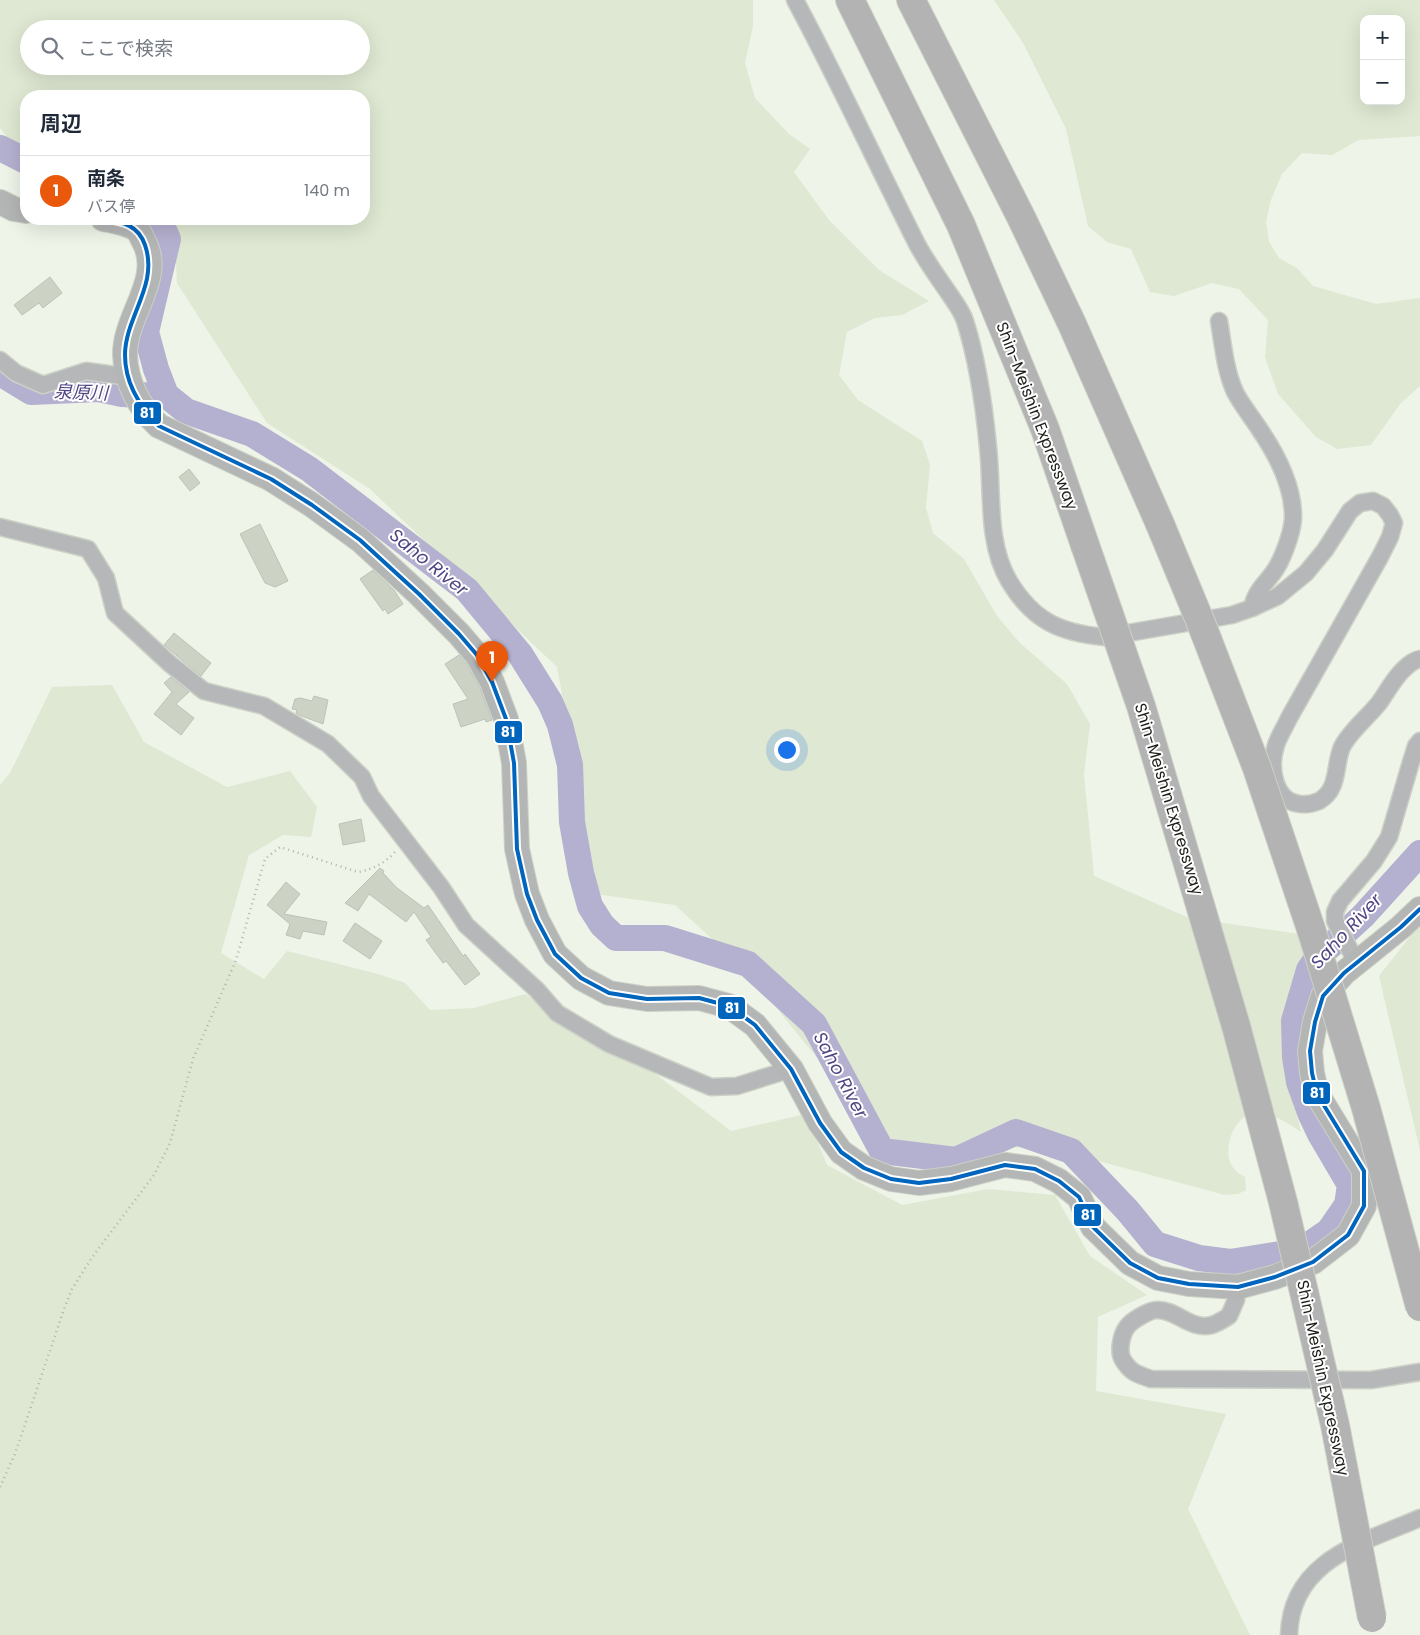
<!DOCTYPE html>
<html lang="ja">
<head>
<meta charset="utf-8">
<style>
	body { margin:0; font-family:Poppins,"Noto Sans JP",sans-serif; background:#f2f2f3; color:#1f2937 }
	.controls { position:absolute; right:15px; top:15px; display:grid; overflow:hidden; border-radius:10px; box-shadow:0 5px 20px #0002 }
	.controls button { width:45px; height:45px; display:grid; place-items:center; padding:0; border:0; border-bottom:1px solid #e0e1e3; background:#fff; color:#1f2937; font:25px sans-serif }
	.you { position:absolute; left:786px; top:749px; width:18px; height:18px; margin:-12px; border:4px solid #fff; border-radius:50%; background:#1a73e8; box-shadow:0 0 0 8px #1a73e833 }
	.badge { display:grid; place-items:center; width:32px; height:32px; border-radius:50%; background:#ea580c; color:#fff; font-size:16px; font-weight:700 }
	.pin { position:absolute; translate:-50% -41px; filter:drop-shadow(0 1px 2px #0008) }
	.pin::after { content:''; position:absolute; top:26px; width:18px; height:15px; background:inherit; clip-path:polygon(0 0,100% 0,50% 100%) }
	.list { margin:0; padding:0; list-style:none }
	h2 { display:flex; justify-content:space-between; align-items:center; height:65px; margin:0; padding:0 20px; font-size:21px }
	h2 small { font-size:16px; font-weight:400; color:#747a83 }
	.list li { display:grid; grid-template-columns:32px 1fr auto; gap:15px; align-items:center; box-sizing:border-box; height:70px; padding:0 20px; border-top:1px solid #e0e1e3 }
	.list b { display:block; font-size:19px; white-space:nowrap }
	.list p { margin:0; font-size:16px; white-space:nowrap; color:#747a83 }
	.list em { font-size:16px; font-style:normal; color:#747a83 }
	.icon { flex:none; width:28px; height:28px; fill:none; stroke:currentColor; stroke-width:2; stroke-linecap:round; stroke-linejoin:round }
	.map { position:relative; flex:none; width:1420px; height:1635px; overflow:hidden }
	.search { position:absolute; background:#fff; box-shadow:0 5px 20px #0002; left:20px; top:20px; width:350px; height:55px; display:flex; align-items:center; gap:12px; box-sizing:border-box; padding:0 18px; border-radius:28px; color:#747a83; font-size:19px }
	.panel { position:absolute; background:#fff; box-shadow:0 5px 20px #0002; left:20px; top:90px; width:350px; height:135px; border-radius:20px }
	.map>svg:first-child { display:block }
	.green { fill:#dee8d2; fill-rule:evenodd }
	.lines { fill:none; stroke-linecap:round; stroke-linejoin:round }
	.river { stroke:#b4b0cf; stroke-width:26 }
	.building { fill:#ccd3c4; stroke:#bec2ba }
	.minor-casing { stroke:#ccd1c7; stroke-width:19 }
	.secondary-casing { stroke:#ccd1c7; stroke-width:26 }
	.motorway-casing { stroke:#ccd1c7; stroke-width:30 }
	.path { stroke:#b1b2b0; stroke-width:2.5; stroke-dasharray:1 4; stroke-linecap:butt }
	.minor { stroke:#b6b7b8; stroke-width:16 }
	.secondary { stroke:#b4b6b5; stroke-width:24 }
	.motorway { stroke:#b2b3b2; stroke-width:28 }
	.motorway-bridge-casing { stroke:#ccd1c7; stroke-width:30; stroke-linecap:butt }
	.motorway-bridge { stroke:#b2b3b2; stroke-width:28 }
	.bus-1-casing { stroke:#fff; stroke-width:8 }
	.bus-1 { stroke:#0065bd; stroke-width:4 }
	.labels { text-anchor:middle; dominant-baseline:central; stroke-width:4; stroke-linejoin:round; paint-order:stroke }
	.street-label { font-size:16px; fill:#1b1f17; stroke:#fff }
	.water-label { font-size:18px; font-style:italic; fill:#514483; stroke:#fff }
	.line-badge { stroke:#fff; stroke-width:2 }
	.badge-label { font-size:14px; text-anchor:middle; font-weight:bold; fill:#fff }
</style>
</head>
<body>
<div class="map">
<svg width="1420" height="1635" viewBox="0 0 1420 1635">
	<rect width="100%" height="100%" fill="#eef4e8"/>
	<g class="green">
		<path d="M0 0H753V26L745 63 755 98 789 134 810 149 794 172 829 220 879 270 929 301 902 315 875 318 847 332 839 375 858 400 922 441 930 465 926 508 933 533 964 559 997 616 1020 643 1067 684 1090 724 1084 775 1094 876 1189 918 1300 934 1329 942 1298 971 1285 1012 1282 1051 1301 1132C1288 1123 1274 1114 1258 1113 1236 1111 1222 1147 1231 1164 1234 1171 1240 1174 1245 1177L1246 1190 1238 1194 1225 1195 1095 1160 1022 1147 951 1153 885 1137 808 1047 745 969 675 905 595 894 580 791 557 667 370 489 267 423 177 283 174 219H364V96H26V149L11 142 0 128ZM29 29H361V66H29Z"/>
		<path d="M994 0H1420V136L1359 140 1332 155 1302 153 1282 174 1271 200 1266 221 1269 242 1279 258 1298 269 1313 286 1376 304 1420 298V386L1401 403 1371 445 1337 449 1316 437 1278 394 1265 357 1268 320 1239 289 1212 283 1174 296 1150 292 1131 249 1107 242 1088 226 1066 129 1023 43ZM1364 19H1401V101H1364Z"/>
		<polygon points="112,685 144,742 227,787 290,771 317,807 311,837 283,835 249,855 221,953 264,979 287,951 378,974 405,983 430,1010 474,1008 525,994 638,1061 731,1131 806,1114 827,1165 902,1205 988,1189 1055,1195 1090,1256 1147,1295 1098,1317 1096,1391 1226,1414 1188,1509 1250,1635 0,1635 0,785 10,773 52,687"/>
		<polygon points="1420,924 1420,1150 1379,976"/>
	</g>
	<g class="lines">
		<g class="river">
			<polyline points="0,148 26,161"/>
			<polyline points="159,219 168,239 146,332 156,369 166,395 186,411 252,434 309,469 467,590 520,654 550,702 560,725 570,765 572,822 581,873 590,906 602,925 616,938 665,938 748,964 814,1024 882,1151 956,1160 1016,1132 1071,1151 1128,1211 1155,1244 1199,1258 1230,1262 1300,1251 1329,1231 1347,1205 1350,1185 1320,1134 1311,1115 1299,1082 1295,1057 1294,1021 1309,970 1318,957 1363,916 1420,853"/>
			<polyline points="0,373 31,392 99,389 122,394 158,396"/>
		</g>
	</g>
	<g class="building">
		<polygon points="50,277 62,293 43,308 39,303 22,315 14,305"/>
		<polygon points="189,469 200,483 190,491 179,477"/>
		<polygon points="260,524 288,581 275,587 265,583 240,534"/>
		<polygon points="373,570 394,590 403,604 388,614 385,609 383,611 360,579"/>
		<polygon points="174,633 211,663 201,676 164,645"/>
		<polygon points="459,655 466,663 480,688 492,720 486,722 485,719 461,727 453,704 468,699 445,664"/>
		<polygon points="171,677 189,692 176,704 194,718 181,735 154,714 172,692 164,683"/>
		<polygon points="314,696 328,700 323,724 299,715 296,713 297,710 292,709 295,699 300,698 312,701"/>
		<polygon points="361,819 365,841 343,845 339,824"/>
		<polygon points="380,868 384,871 383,873 397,888 424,908 428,905 463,956 465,954 480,974 465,985 446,961 443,963 426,940 431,937 414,912 406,922 369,894 358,911 345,903"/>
		<polygon points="286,882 300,894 284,914 327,922 324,935 303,931 300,939 286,935 290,924 267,905"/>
		<polygon points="355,923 382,941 370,959 343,941"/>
	</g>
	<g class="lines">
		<defs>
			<g id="minor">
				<path d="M795 0C838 80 876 163 917 244 926 261 937 276 948 292 954 301 962 311 965 321 978 362 984 405 988 447 993 491 986 542 1009 581 1033 621 1060 633 1105 637L1232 615 1252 608 1278 596 1306 573 1325 550 1350 511 1360 503 1373 501 1383 506 1390 515 1394 523 1390 537 1380 557 1289 718C1285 727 1279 736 1276 745 1269 766 1273 801 1300 804 1306 805 1314 803 1319 801 1340 789 1334 765 1342 747 1350 731 1368 717 1379 703 1387 692 1394 678 1404 669 1408 665 1414 660 1420 659"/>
				<path d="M1219 321C1223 344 1225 370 1235 392 1241 404 1251 416 1258 427 1276 453 1294 487 1293 519 1292 534 1282 561 1273 573 1264 585 1255 592 1252 608"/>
				<polyline points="0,360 16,373 43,385 86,371 129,377"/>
				<polyline points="0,527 88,549 106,578 115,613 169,663 204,691 264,706 328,744 362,777 371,796 441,887 466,925 537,990 557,1013 609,1044 711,1087 737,1086 791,1069"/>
				<polyline points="1357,961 1352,954 1335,921 1335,912 1340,901 1374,861 1389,837 1411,762 1416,746 1420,741"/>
				<path d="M1238 1287 1236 1300 1229 1316C1224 1319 1218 1323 1212 1325 1191 1331 1176 1309 1157 1310 1149 1310 1131 1321 1127 1327 1121 1335 1118 1352 1123 1360 1131 1373 1137 1374 1151 1379L1371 1380 1420 1372"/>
				<path d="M1289 1635C1291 1560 1362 1543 1420 1518"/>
			</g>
			<g id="secondary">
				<polyline points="0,202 14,209 26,211"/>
				<path d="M103 219C111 220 133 225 138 231 141 234 142 239 144 242 164 279 124 316 125 355 126 382 139 408 159 426L271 479 312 505 360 540 419 594 459 634 477 655 492 682 506 719 514 763 517 849 527 894 537 920 555 954 581 978 609 993 647 999 699 998 729 1006 755 1025 791 1069 820 1123 841 1152 864 1168 891 1179 919 1183 951 1179 1005 1165 1035 1169 1059 1181 1079 1197 1093 1227 1130 1263 1158 1278 1189 1284 1238 1287 1275 1277 1313 1262 1348 1235 1364 1206V1171L1317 1094 1312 1073 1310 1051 1315 1022 1323 996 1344 973 1401 927 1420 909"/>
			</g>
			<g id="motorway">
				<polyline points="850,0 961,225 1045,429 1085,545"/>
				<polyline points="911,0 1021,217 1072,324 1160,524"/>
			</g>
		</defs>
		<use href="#minor" class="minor-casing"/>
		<use href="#secondary" class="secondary-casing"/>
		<use href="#motorway" class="motorway-casing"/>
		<path class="path" d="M0 1487 15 1454 63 1312 72 1289 93 1256 154 1175 170 1143 193 1059 236 960 265 859 280 847 358 872C374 869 385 863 396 851"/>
		<use href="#minor" class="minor"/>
		<use href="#secondary" class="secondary"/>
		<use href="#motorway" class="motorway"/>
		<defs>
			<g id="motorway-bridge">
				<polyline points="1160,524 1201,623 1257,768 1312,932 1366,1108 1420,1307"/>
				<polyline points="1085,545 1141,706 1236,1026 1283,1202 1335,1425 1372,1618"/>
			</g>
		</defs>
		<use href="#motorway-bridge" class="motorway-bridge-casing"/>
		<use href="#motorway-bridge" class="motorway-bridge"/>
		<defs>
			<path id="bus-1" d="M103 219C123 222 138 225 145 245 159 285 125 317 125 355 125 383 140 407 159 426L271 479 312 505 360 540 419 594 459 634 477 655 492 682 506 719 514 763 517 849 527 894 537 920 555 954 581 978 609 993 647 999 699 998 729 1006 755 1025 791 1069 820 1123 841 1152 864 1168 891 1179 919 1183 951 1179 1005 1165 1035 1169 1059 1181 1079 1197 1093 1227 1130 1263 1158 1278 1189 1284 1238 1287 1275 1277 1313 1262 1348 1235 1364 1206V1171L1317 1094 1312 1073 1310 1051 1315 1022 1323 996 1344 973 1401 927 1420 909"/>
		</defs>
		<use href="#bus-1" class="bus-1-casing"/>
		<use href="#bus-1" class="bus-1"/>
	</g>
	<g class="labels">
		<g class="street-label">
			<text transform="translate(1037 416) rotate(69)">Shin-Meishin Expressway</text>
			<text transform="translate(1169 799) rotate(73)">Shin-Meishin Expressway</text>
			<text transform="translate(1323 1378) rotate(78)">Shin-Meishin Expressway</text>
		</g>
		<g class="water-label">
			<text transform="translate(81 392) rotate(2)">泉原川</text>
			<text transform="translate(429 562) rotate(39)">Saho River</text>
			<text transform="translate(1346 931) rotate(-47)">Saho River</text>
			<text transform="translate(841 1075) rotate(62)">Saho River</text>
		</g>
	</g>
	<g class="line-badge">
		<rect x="133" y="401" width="29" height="24" rx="5" fill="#0065bd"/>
		<rect x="494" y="720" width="29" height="24" rx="5" fill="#0065bd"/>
		<rect x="717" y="996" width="29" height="24" rx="5" fill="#0065bd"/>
		<rect x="1302" y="1081" width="29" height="24" rx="5" fill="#0065bd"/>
		<rect x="1073" y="1203" width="29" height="24" rx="5" fill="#0065bd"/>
	</g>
	<g class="badge-label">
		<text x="147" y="418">81</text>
		<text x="508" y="737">81</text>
		<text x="732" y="1013">81</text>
		<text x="1317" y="1098">81</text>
		<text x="1088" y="1220">81</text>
	</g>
</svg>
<div class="controls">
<button>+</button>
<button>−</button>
</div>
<div class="you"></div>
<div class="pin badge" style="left:492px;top:682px">1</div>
<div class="search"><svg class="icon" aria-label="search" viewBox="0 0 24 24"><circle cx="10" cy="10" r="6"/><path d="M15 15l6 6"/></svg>ここで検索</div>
<section class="panel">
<h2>周辺<small></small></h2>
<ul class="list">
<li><span class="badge">1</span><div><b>南条</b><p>バス停</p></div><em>140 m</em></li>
</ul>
</section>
</div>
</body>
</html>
